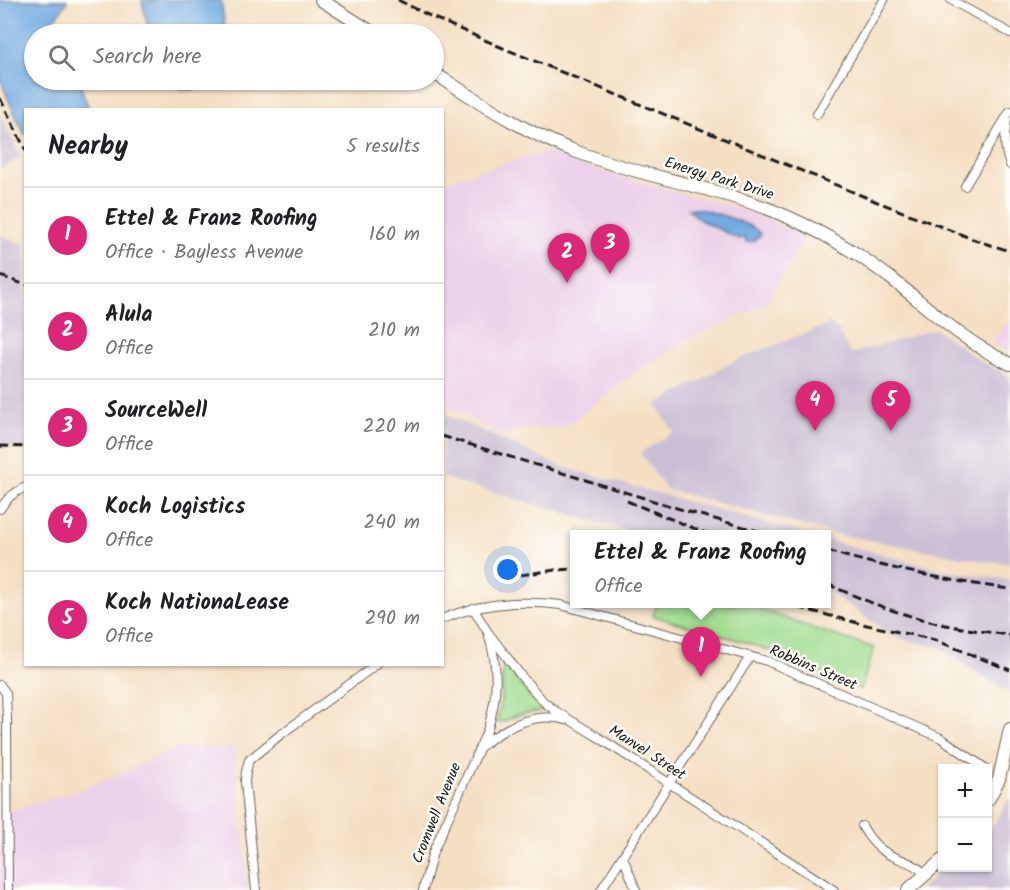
<!DOCTYPE html>
<html lang="en">
<head>
<meta charset="utf-8">
<style>
	body { margin:0; font-family:Kalam,sans-serif; background:#f6f6f6; color:#202124 }
	.controls { position:absolute; right:18px; bottom:18px; display:grid; overflow:hidden; border-radius:0px; box-shadow:0 2px 4px #0004 }
	.controls button { width:54px; height:54px; display:grid; place-items:center; padding:0; border:0; border-bottom:2px solid #e0e0e0; background:#fff; color:#202124; font:30px sans-serif }
	.you { position:absolute; left:508px; top:570px; width:21px; height:21px; margin:-15px; border:4px solid #fff; border-radius:50%; background:#1a73e8; box-shadow:0 0 0 9px #1a73e833 }
	.badge { display:grid; place-items:center; width:39px; height:39px; border-radius:50%; background:#db2777; color:#fff; font-size:20px; font-weight:700 }
	.pin { position:absolute; translate:-50% -50px; filter:drop-shadow(0 2px 3px #0008) }
	.pin::after { content:''; position:absolute; top:32px; width:21px; height:18px; background:inherit; clip-path:polygon(0 0,100% 0,50% 100%) }
	.popup { position:absolute; left:570px; top:530px; width:261px; height:78px; box-sizing:border-box; display:grid; place-content:center; border-radius:0px; background:#fff; filter:drop-shadow(0 2px 4px #0005); font-size:20px; white-space:nowrap; color:#757577 }
	.popup b { font-size:22px; color:#202124 }
	.popup::after { content:''; position:absolute; left:50%; top:100%; margin-left:-12px; border:12px solid transparent; border-top-color:#fff }
	.list { margin:0; padding:0; list-style:none }
	h2 { display:flex; justify-content:space-between; align-items:center; height:78px; margin:0; padding:0 24px; font-size:26px }
	h2 small { font-size:20px; font-weight:400; color:#757577 }
	.list li { display:grid; grid-template-columns:39px 1fr auto; gap:18px; align-items:center; box-sizing:border-box; height:96px; padding:0 24px; border-top:2px solid #e0e0e0 }
	.list b { display:block; font-size:22px; white-space:nowrap }
	.list p { margin:0; font-size:20px; white-space:nowrap; color:#757577 }
	.list em { font-size:20px; font-style:normal; color:#757577 }
	.icon { flex:none; width:33px; height:33px; fill:none; stroke:currentColor; stroke-width:2; stroke-linecap:round; stroke-linejoin:round }
	.map { position:relative; flex:none; width:1010px; height:890px; overflow:hidden }
	.search { position:absolute; background:#fff; box-shadow:0 2px 4px #0004; left:24px; top:24px; width:420px; height:66px; display:flex; align-items:center; gap:15px; box-sizing:border-box; padding:0 21px; border-radius:33px; color:#757577; font-size:22px }
	.panel { position:absolute; background:#fff; box-shadow:0 2px 4px #0004; left:24px; top:108px; width:420px; height:558px; border-radius:0px }
	.map>svg:first-child { display:block }
	.built { fill:#ecd1ea }
	.industrial { fill:#cbbfd5 }
	.green { fill:#a1dd91; stroke:#5e7c56; stroke-width:1.5 }
	.water { fill:#73aae1; stroke:#48637e; stroke-width:1.5 }
	.lines { fill:none; stroke-linecap:round; stroke-linejoin:round }
	.street-casing { stroke:#686056; stroke-width:10 }
	.secondary-casing { stroke:#686056; stroke-width:14 }
	.street { stroke:#fff; stroke-width:8 }
	.secondary { stroke:#fff; stroke-width:12 }
	.rail { stroke:#1c1c1c; stroke-width:3; stroke-dasharray:9 4.5; stroke-linecap:butt }
	.labels { text-anchor:middle; dominant-baseline:central; stroke-width:5; stroke-linejoin:round; paint-order:stroke }
	.street-label { font-size:15px; fill:#1c1c1c; stroke:#fdfcf7 }
</style>
</head>
<body>
<div class="map">
<svg width="1010" height="890" viewBox="0 0 1010 890">
	<rect width="100%" height="100%" fill="#fdfcf7"/>
	<filter id="ink" filterUnits="userSpaceOnUse"><feTurbulence type="fractalNoise" baseFrequency=".0167" numOctaves="2"/><feDisplacementMap in="SourceGraphic" scale="12" xChannelSelector="R" yChannelSelector="G"/><feConvolveMatrix kernelMatrix="1 2 1 2 8 2 1 2 1" color-interpolation-filters="sRGB"/></filter>
	<filter id="wash" filterUnits="userSpaceOnUse"><feTurbulence type="fractalNoise" baseFrequency=".008" numOctaves="4" result="noise"/><feDisplacementMap in="SourceGraphic" scale="24" xChannelSelector="R" yChannelSelector="G"/><feGaussianBlur stdDeviation="1.35" result="paint"/><feColorMatrix in="noise" values="0 0 0 0 0 0 0 0 0 0 0 0 0 0 0 0 0 1.4 0 .05"/><feComposite in="paint" operator="in"/></filter>
	<g filter="url(#wash)">
		<rect width="100%" height="100%" fill="#f4dfc3"/>
		<g class="built">
			<polygon points="548,151 583,166 657,187 734,207 756,214 806,237 764,305 689,339 651,362 630,376 564,428 524,428 505,436 501,435 443,403 442,186 452,179"/>
			<polygon points="1008,321 1010,321 1010,353 993,343"/>
			<polygon points="177,748 234,748 248,890 0,890 0,815 89,787"/>
		</g>
		<g class="industrial">
			<polygon points="0,113 6,128 22,157 0,169"/>
			<polygon points="0,235 25,245 25,449 0,448"/>
			<polygon points="830,324 838,330 851,354 935,329 975,357 1010,377 1010,563 985,561 835,534 666,489 640,453 674,432 656,405 696,382 698,383 718,370 741,358"/>
			<polygon points="443,413 562,467 807,534 639,534 443,478"/>
			<polygon points="827,540 942,570 1010,580 1010,694 939,647 894,637 827,590"/>
			<polygon points="1010,798 1010,890 919,890 945,868 988,868 988,834"/>
		</g>
		<g class="green">
			<polygon points="657,604 747,604 809,627 874,648 861,689 775,653 748,643 653,616"/>
			<polygon points="503,666 506,666 523,689 541,707 541,711 518,715 500,723 498,723 497,721 502,695"/>
		</g>
		<g class="water">
			<polygon points="0,0 67,0 66,4 48,27 49,34 34,34 34,80 80,80 82,90 89,109 26,110 25,136 8,99 0,78"/>
			<polygon points="142,0 221,0 226,34 149,34"/>
			<path d="M167 80H213C199 93 181 93 167 80Z"/>
			<path d="M688 209C693 209 698 208 703 210 719 214 750 223 761 234L759 237 755 238V241L750 242H746L745 238 739 239 702 221Z"/>
		</g>
	</g>
	<g filter="url(#ink)">
		<g class="lines">
			<defs>
				<g id="street">
					<polyline points="951,0 1010,33"/>
					<polyline points="817,114 884,0"/>
					<path d="M1007 120C1004 136 1004 150 1010 165"/>
					<polyline points="965,186 1010,111"/>
					<path d="M0 509C7 498 14 492 26 487"/>
					<polyline points="473,608 487,631 522,677 544,702 557,712 598,737 834,890"/>
					<path d="M442 619C480 603 521 600 561 605L767 661 941 738 985 768"/>
					<polyline points="0,685 6,693 7,719 8,890"/>
					<path d="M482 746C505 727 535 711 566 720"/>
					<path d="M862 826C868 837 877 848 888 854 904 862 912 861 926 875"/>
					<polyline points="623,857 636,890"/>
					<polyline points="256,890 245,782 246,772 249,760 280,735 377,664"/>
					<path d="M423 890 433 852 487 731C497 701 499 668 489 637"/>
					<polyline points="601,890 750,657"/>
				</g>
				<g id="secondary">
					<polyline points="321,0 375,34"/>
					<path d="M434 73C481 103 527 134 580 153 648 179 721 187 788 217 824 233 858 253 889 277 907 290 924 306 942 320 963 337 986 352 1010 364"/>
					<polyline points="988,800 999,779 1010,729"/>
					<polyline points="908,890 942,860"/>
				</g>
			</defs>
			<use href="#street" class="street-casing"/>
			<use href="#secondary" class="secondary-casing"/>
			<use href="#street" class="street"/>
			<use href="#secondary" class="secondary"/>
			<g class="rail">
				<polyline points="398,0 434,18 503,48 875,201 978,241 1010,251"/>
				<polyline points="0,98 26,151"/>
				<polyline points="0,276 26,285"/>
				<polyline points="442,436 693,513 769,534"/>
				<polyline points="0,446 26,447"/>
				<polyline points="627,501 708,534"/>
				<path d="M827 551C887 568 948 581 1010 589"/>
				<polyline points="507,577 555,570 575,569"/>
				<path d="M827 584C857 597 887 610 918 618 949 627 979 631 1010 635"/>
				<polyline points="785,604 858,623 935,640 1010,670"/>
			</g>
		</g>
	</g>
	<g class="labels">
		<g class="street-label">
			<text transform="translate(719 179) rotate(17)">Energy Park Drive</text>
			<text transform="translate(813 668) rotate(23)">Robbins Street</text>
			<text transform="translate(647 753) rotate(33)">Manvel Street</text>
			<text transform="translate(437 813) rotate(-68)">Cromwell Avenue</text>
		</g>
	</g>
</svg>
<div class="controls">
<button>+</button>
<button>−</button>
</div>
<div class="you"></div>
<div class="pin badge" style="left:701px;top:677px">1</div>
<div class="popup"><b>Ettel &amp; Franz Roofing</b>Office</div>
<div class="pin badge" style="left:567px;top:283px">2</div>
<div class="pin badge" style="left:610px;top:274px">3</div>
<div class="pin badge" style="left:815px;top:431px">4</div>
<div class="pin badge" style="left:891px;top:431px">5</div>
<div class="search"><svg class="icon" aria-label="search" viewBox="0 0 24 24"><circle cx="10" cy="10" r="6"/><path d="M15 15l6 6"/></svg>Search here</div>
<section class="panel">
<h2>Nearby<small>5 results</small></h2>
<ul class="list">
<li><span class="badge">1</span><div><b>Ettel &amp; Franz Roofing</b><p>Office · Bayless Avenue</p></div><em>160 m</em></li>
<li><span class="badge">2</span><div><b>Alula</b><p>Office</p></div><em>210 m</em></li>
<li><span class="badge">3</span><div><b>SourceWell</b><p>Office</p></div><em>220 m</em></li>
<li><span class="badge">4</span><div><b>Koch Logistics</b><p>Office</p></div><em>240 m</em></li>
<li><span class="badge">5</span><div><b>Koch NationaLease</b><p>Office</p></div><em>290 m</em></li>
</ul>
</section>
</div>
</body>
</html>
